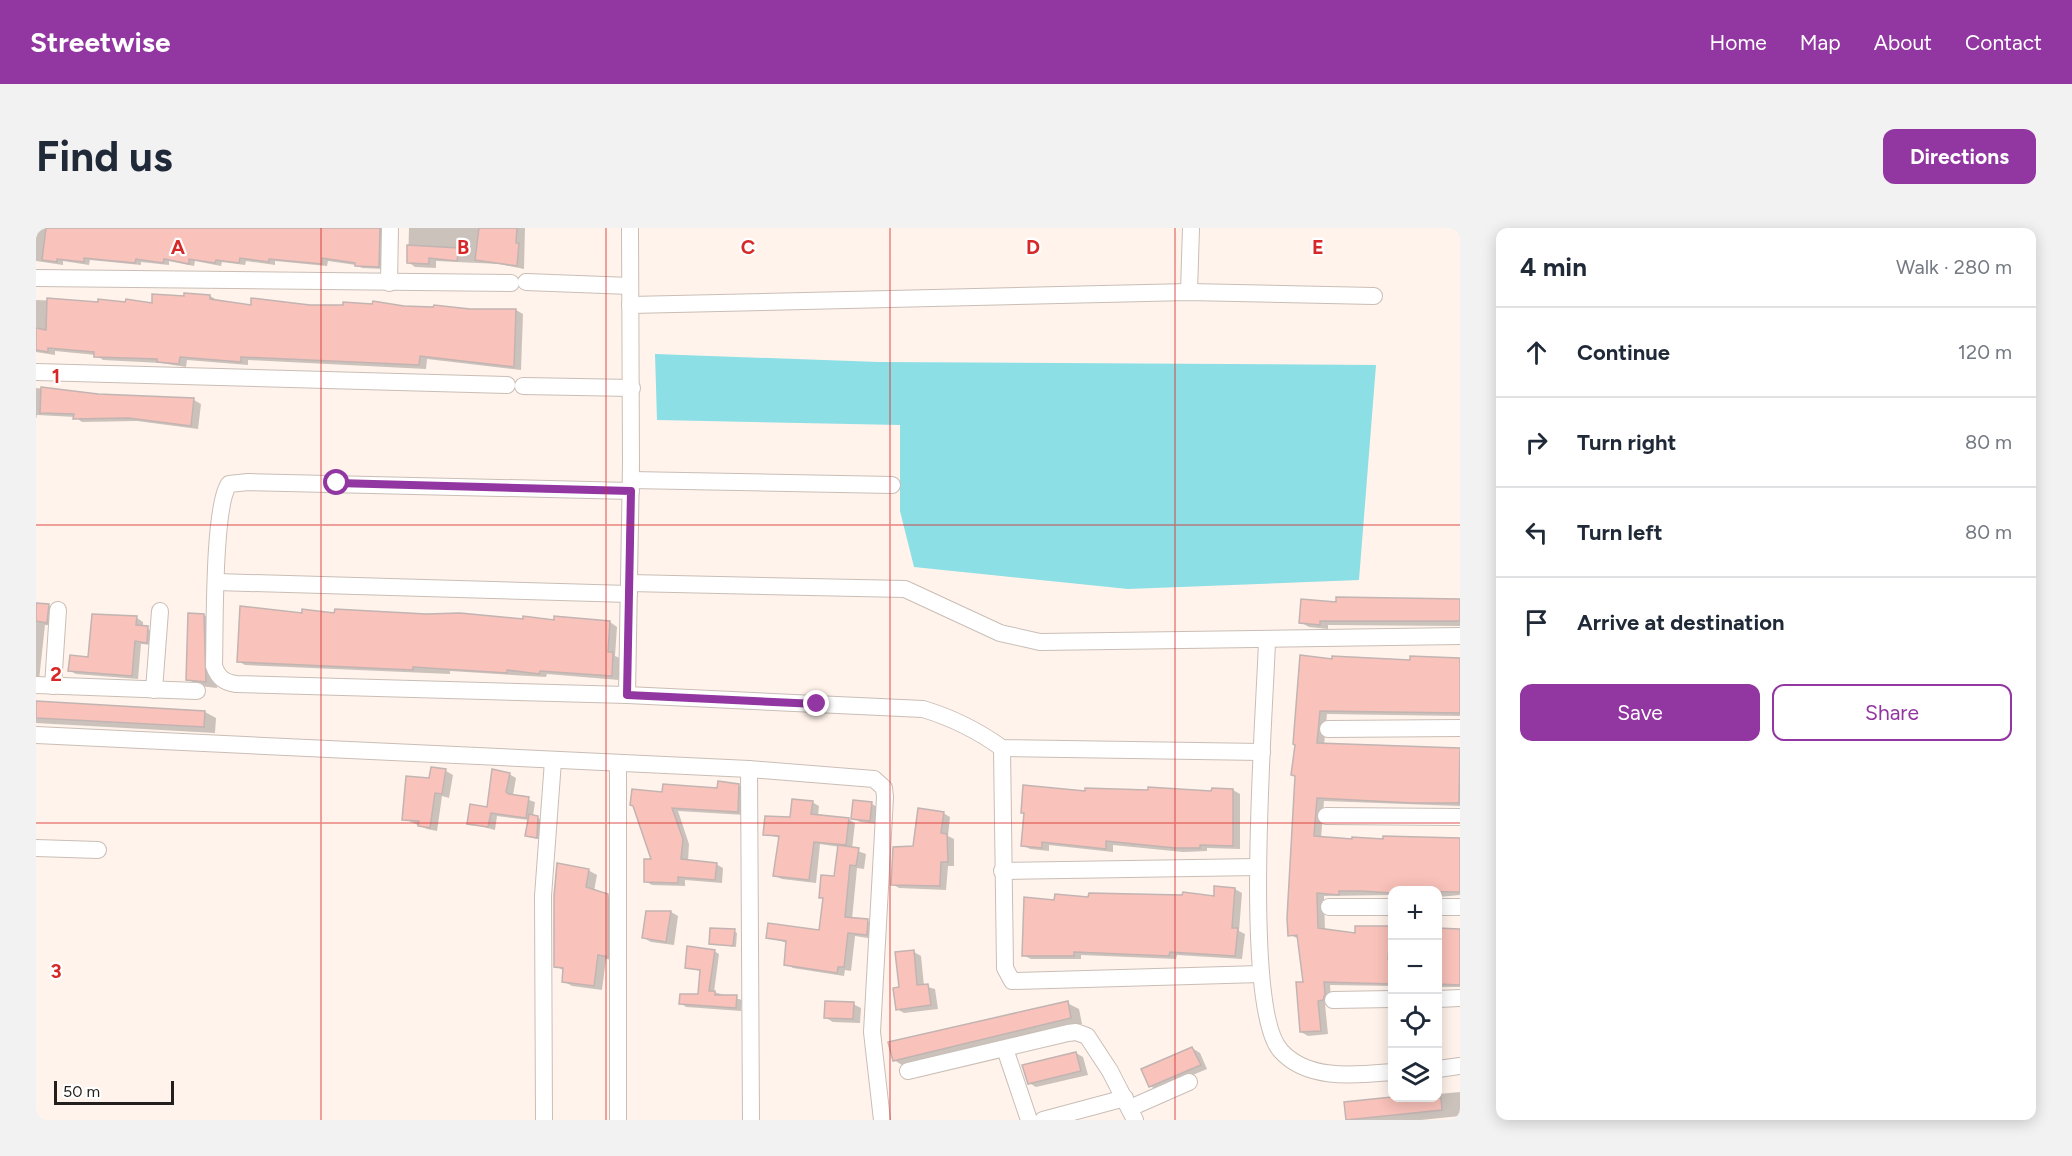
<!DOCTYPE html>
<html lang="en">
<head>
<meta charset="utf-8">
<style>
	body { margin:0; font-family:Figtree,sans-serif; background:#f2f2f3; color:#1f2937 }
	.controls { position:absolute; right:18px; bottom:18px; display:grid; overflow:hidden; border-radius:12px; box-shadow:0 3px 15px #0003 }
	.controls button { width:54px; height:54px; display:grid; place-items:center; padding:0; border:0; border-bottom:2px solid #e0e1e3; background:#fff; color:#1f2937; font:30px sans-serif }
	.scale { position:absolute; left:18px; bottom:15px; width:120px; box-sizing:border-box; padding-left:6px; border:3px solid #231f1c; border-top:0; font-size:16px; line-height:21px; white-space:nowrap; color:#231f1c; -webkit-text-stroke:4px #fff; paint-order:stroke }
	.stop { position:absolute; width:18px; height:18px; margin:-14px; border:4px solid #9236a1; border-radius:50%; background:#fff }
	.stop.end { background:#9236a1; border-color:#fff; box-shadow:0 2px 6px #0008 }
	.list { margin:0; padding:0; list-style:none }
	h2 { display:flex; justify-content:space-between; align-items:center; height:78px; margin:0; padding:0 24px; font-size:26px }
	h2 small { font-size:20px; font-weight:400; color:#747a83 }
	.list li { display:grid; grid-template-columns:39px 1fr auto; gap:18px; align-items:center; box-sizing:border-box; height:90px; padding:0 24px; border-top:2px solid #e0e1e3 }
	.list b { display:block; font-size:22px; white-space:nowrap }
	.list em { font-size:20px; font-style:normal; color:#747a83 }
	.actions { display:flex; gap:12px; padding:18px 24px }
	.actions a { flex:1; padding:14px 0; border:2px solid #9236a1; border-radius:12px; text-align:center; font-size:21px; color:#9236a1 }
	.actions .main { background:#9236a1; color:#fff }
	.icon { flex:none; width:33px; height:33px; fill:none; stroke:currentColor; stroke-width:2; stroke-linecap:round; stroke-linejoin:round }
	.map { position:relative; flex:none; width:1424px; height:892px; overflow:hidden; border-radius:12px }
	header { display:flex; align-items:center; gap:36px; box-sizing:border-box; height:84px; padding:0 30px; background:#9236a1; color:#fff }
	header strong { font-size:28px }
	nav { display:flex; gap:33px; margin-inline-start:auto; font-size:21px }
	.intro { display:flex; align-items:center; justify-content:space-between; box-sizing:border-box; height:144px; padding:0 36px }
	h1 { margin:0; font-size:42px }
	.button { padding:15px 27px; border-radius:12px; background:#9236a1; color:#fff; font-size:21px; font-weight:700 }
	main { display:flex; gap:36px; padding:0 36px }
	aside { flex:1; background:#fff; border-radius:12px; box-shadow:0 3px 15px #0003 }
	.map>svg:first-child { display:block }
	.water { fill:#8ddfe6 }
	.shadow { fill:#0003 }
	.building { fill:#f9c2ba; stroke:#c2b4b2; stroke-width:1.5 }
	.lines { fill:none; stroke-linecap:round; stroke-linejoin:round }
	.minor-casing { stroke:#c9beb6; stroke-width:18 }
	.minor { stroke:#fff; stroke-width:16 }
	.route { stroke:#9236a1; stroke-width:8 }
	.grid { fill:none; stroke:#d62828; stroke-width:1.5; stroke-opacity:0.55 }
	.grid-label { font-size:20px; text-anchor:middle; font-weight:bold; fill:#d62828; stroke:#fff; stroke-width:4.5; stroke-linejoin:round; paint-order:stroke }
</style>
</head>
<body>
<header>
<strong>Streetwise</strong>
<nav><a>Home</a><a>Map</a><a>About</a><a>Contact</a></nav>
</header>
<div class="intro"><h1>Find us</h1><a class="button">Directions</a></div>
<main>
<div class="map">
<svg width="1424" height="892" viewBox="0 0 1424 892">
	<rect width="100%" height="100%" fill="#fff3eb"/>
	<polygon class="water" points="619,126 843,134 1340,137 1323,352 1092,361 878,339 864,283 864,197 621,192"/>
	<g class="shadow">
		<polygon points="0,0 351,0 348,41 326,40 320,37 292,33 291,38 239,33 239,37 210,33 209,37 186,34 185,38 159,33 158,38 133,33 133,37 105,34 105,37 54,32 53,37 27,33 27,37 0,33"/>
		<polygon points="373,0 489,0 488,41 463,36 400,33 400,40 379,39 372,34"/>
		<polygon points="174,68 181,72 216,78 480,82 487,86 485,142 391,131 390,141 212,132 212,137 151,132 150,139 125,135 67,132 60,127 19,123 19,127 0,124 0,72 117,77 150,70"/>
		<polygon points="0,160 62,167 158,172 165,176 162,201 101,193 46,194 39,189 1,187 0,191"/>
		<polygon points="1424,370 1424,398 1292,397 1292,401 1273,399 1264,394 1301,376 1424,372"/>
		<polygon points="0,377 13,378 21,383 19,398 9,397 3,452 0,451"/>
		<polygon points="300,386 574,394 581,399 579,428 584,430 583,452 511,446 510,449 414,443 414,446 209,437 202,433 267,387"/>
		<polygon points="168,387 179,394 181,460 163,458 152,451"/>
		<polygon points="101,390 107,394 107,399 118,404 117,417 105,416 102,451 40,446 33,442 53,431"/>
		<polygon points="1424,431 1424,488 1291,486 1288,517 1424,522 1424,578 1288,573 1285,610 1424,611 1424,667 1402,669 1402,662 1356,662 1356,667 1288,668 1289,703 1320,706 1321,699 1356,700 1356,758 1294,757 1295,770 1294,776 1289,776 1292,806 1272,808 1265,804 1269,755 1263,711 1254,707 1261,548 1297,433"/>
		<polygon points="0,475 169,484 180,490 179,505 0,495"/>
		<polygon points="410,543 417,547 413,570 406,568 401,603 391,601 368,591 394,552"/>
		<polygon points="473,546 480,550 477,567 499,574 497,588 509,593 508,613 490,607 493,592 461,588 459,602 432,595 453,581"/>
		<polygon points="702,557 709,561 709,587 642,583 653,616 652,633 680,636 687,640 686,655 649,652 649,658 616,657 609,653 617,632 627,565 682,562"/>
		<polygon points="1197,562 1204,566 1204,621 1171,620 1171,623 1147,624 1077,617 1077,624 1013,617 1013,623 994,621 987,617 1051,564 1177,565"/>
		<polygon points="776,574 783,578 782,588 812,591 819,595 816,621 830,626 828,641 821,640 816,691 831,693 838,697 838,711 819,708 815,743 809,742 808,748 757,740 750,736 751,715 732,709 784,704 788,671 784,669 799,649 804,619 784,616 780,655 746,651 739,648 744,610 729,606 756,591"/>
		<polygon points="836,576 843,580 841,596 824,594 817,590"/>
		<polygon points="907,585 914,589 912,608 918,611 918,638 912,638 910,662 863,660 856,656 879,620"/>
		<polygon points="552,642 561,647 558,663 580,672 580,733 570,731 566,762 536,758 527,753 529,743 519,738"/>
		<polygon points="1199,661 1206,665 1203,703 1209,706 1206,731 1141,727 1140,731 1045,727 1045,731 995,731 987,727 1020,674 1179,669"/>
		<polygon points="612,684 635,684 642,688 638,717 615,714 608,710"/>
		<rect x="1402" y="701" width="22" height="58"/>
		<polygon points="698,703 701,705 700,719 674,715"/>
		<polygon points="678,723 683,726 678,764 706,772 705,783 650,779 645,775 664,768 665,743 650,739"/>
		<polygon points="878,724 885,728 888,758 899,761 902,781 868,785 861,781 864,760"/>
		<polygon points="1031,775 1043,781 1046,796 869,839 858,832"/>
		<polygon points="817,776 825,780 824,795 797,794 790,790"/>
		<polygon points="1156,820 1164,825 1171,841 1121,862 1114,858"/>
		<polygon points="1040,825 1047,829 1052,847 1000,859 993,855"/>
		<polygon points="1424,864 1424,888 1385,892 1311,892 1368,870 1402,870 1402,866"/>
	</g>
	<g class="building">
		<polygon points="10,0 344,0 343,39 319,38 319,35 286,30 286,36 233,31 233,34 204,30 203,35 180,32 179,35 153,31 153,36 128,31 127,35 100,31 99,35 48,30 48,34 21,31 21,34 6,32"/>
		<polygon points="443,0 481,0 480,15 483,15 481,38 439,32"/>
		<polygon points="371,17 423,20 421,33 393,30 393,36 371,35"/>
		<polygon points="148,65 174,67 174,71 215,77 215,70 274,77 307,77 307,74 336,76 337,73 368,78 397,79 398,77 434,81 480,81 478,139 384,128 383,137 205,129 205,134 144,129 143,136 121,134 121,131 58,129 58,124 12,120 12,124 0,122 0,100 10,102 11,70 62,74 62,71 89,74 90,71 116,75 116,66 148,68"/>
		<polygon points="5,159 62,166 158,170 155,198 92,190 37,191 38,186 4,185"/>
		<polygon points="1300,369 1424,371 1424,393 1284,393 1284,397 1263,395 1265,371 1300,374"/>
		<polygon points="0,375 13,376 11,395 0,393"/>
		<polygon points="204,378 266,385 266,381 298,385 299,381 390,386 424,385 487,391 487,388 518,392 518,388 574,393 572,424 577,424 576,448 504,443 503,446 471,442 471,445 377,439 377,442 201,434"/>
		<polygon points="152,385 168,386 170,454 150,452"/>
		<polygon points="56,386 101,388 100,397 112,398 111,415 99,413 96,448 32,443 34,427 52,429"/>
		<polygon points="1264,427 1296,431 1296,428 1374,432 1374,428 1424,430 1424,485 1284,483 1281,515 1424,520 1423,575 1376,575 1281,570 1278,608 1316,611 1316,609 1347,611 1347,608 1424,610 1424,664 1356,663 1356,665 1325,663 1303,663 1303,667 1281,665 1282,700 1319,705 1319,698 1355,698 1352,731 1356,731 1356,756 1288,754 1289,766 1287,772 1282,773 1285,803 1264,804 1260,754 1267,754 1261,707 1252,708 1251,690 1259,548 1255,547 1259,517 1257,516"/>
		<polygon points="0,473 169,483 168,499 0,490"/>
		<polygon points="395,539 410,541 406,566 399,565 394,600 382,598 383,593 366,592 370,548 393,550"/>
		<polygon points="456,541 474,545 470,564 473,566 493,569 490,590 455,585 452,599 431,596 434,576 451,579"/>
		<polygon points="682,553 703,556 702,584 636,580 647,611 645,631 681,635 679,652 642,649 642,655 608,654 608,631 615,631 597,578 594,577 596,561 626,564 627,556 681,560"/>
		<polygon points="987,557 1049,563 1049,560 1112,562 1112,559 1175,563 1176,560 1197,561 1197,618 1164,617 1164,620 1139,620 1070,613 1070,621 1006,614 1006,620 985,618 988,585 985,585"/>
		<polygon points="756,571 777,573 775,586 813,590 810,617 778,614 773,652 737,648 743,608 727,607 729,588 754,589"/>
		<polygon points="817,572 836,574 834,593 815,591"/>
		<polygon points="882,580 908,584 905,605 911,606 912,634 905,634 904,658 855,657 857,619 877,618"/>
		<polygon points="493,586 502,588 501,610 489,608"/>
		<polygon points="802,617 823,620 820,638 814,637 809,689 832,691 831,707 812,705 808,739 802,739 801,745 748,737 750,713 730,710 732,695 783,702 787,670 783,670 785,647 798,648"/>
		<polygon points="521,635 553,641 550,659 572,666 572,729 562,727 558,758 526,754 527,740 518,739 518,668"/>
		<polygon points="1178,658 1199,660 1196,700 1202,700 1199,728 1134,724 1133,728 1038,724 1038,728 986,728 988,669 1018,672 1019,666 1052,669 1053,665 1146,667 1147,664 1178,668"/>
		<polygon points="610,683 635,683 630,714 606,710"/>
		<polygon points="674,700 699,701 697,718 673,716"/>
		<polygon points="1401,700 1424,701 1424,757 1401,756"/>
		<polygon points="651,718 679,722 673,763 679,763 679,767 701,767 700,780 643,776 644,766 662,766 664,742 649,740"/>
		<polygon points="878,722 881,757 892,756 895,777 860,782 857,760 863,759 859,724"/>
		<polygon points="789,773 818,774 817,791 788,790"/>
		<polygon points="1032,773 1035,790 857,833 852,814"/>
		<polygon points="1156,819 1165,837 1113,859 1105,841"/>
		<polygon points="1040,824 1045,843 992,856 986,837"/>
		<polygon points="1356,869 1405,870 1406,882 1310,892 1308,874"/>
	</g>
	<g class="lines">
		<defs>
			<g id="minor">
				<polyline points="0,50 475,55"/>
				<polyline points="490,54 594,58"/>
				<polyline points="353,55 354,0"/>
				<polyline points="1153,64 1155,0"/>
				<polyline points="594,77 1153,64 1338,68"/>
				<polyline points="0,144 471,157"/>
				<polyline points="487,158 596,160"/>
				<polyline points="595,252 856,257"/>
				<path d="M595 263 212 254 193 256C177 278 179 403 178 438 182 449 187 454 200 456L591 467 887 481C917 490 941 502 966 520L1226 524"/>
				<polyline points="181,354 593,366"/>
				<polyline points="593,355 869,361 964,405 1004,414 1424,408"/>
				<path d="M1231 413C1229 481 1205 781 1245 823 1272 853 1320 847 1356 844"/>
				<polyline points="0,457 161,463"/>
				<polyline points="17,458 22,382"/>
				<polyline points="118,462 124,383"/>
				<polyline points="591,467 595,236 594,0"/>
				<polyline points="1292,501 1424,500"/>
				<polyline points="0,507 713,541 838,551 848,560 849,569 836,804 846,892"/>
				<polyline points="966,520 969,740 976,753 1225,746"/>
				<polyline points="582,536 582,892"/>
				<polyline points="713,541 715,892"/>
				<polyline points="1290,588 1424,589"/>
				<polyline points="0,620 62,622"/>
				<polyline points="966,643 1222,639"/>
				<polyline points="1293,679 1356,679"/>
				<polyline points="1402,679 1424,679"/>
				<polyline points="1402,771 1424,770"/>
				<polyline points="1297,772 1356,771"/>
				<polyline points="969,821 993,892"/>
				<polyline points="1402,841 1424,838"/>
				<polyline points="872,843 1032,805 1040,804 1051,808 1074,843 1099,892"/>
				<polyline points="1094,880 1153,854"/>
				<polyline points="508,892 507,668 517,533"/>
				<polyline points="1007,892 1089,870"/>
			</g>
		</defs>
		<use href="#minor" class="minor-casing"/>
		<use href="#minor" class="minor"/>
	</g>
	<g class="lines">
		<polyline class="route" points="301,255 595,263 591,467 781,476"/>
	</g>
	<path class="grid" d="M285 0V892M570 0V892M854 0V892M1139 0V892M0 297H1424M0 595H1424"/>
	<g class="grid-label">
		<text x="142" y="26">A</text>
		<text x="427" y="26">B</text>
		<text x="712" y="26">C</text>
		<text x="997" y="26">D</text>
		<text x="1282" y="26">E</text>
		<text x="20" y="155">1</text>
		<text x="20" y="453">2</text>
		<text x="20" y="750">3</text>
	</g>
</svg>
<div class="controls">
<button>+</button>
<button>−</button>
<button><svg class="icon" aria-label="locate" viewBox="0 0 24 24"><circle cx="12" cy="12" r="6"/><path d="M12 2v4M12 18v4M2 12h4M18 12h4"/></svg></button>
<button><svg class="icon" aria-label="layers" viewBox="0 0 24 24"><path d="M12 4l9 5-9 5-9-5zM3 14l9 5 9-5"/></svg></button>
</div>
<div class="scale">50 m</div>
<div class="stop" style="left:301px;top:255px"></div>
<div class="stop end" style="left:781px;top:476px"></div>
</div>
<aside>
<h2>4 min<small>Walk · 280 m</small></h2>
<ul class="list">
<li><svg class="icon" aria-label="ahead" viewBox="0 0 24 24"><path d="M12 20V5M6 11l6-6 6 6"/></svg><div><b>Continue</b></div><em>120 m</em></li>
<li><svg class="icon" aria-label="right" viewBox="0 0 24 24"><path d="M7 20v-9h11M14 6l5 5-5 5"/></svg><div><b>Turn right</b></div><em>80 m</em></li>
<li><svg class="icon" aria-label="left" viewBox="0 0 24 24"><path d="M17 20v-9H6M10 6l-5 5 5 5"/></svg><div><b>Turn left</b></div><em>80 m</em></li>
<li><svg class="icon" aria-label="arrive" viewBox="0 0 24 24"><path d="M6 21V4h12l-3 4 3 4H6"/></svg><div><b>Arrive at destination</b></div></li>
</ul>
<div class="actions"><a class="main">Save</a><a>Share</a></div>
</aside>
</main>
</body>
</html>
